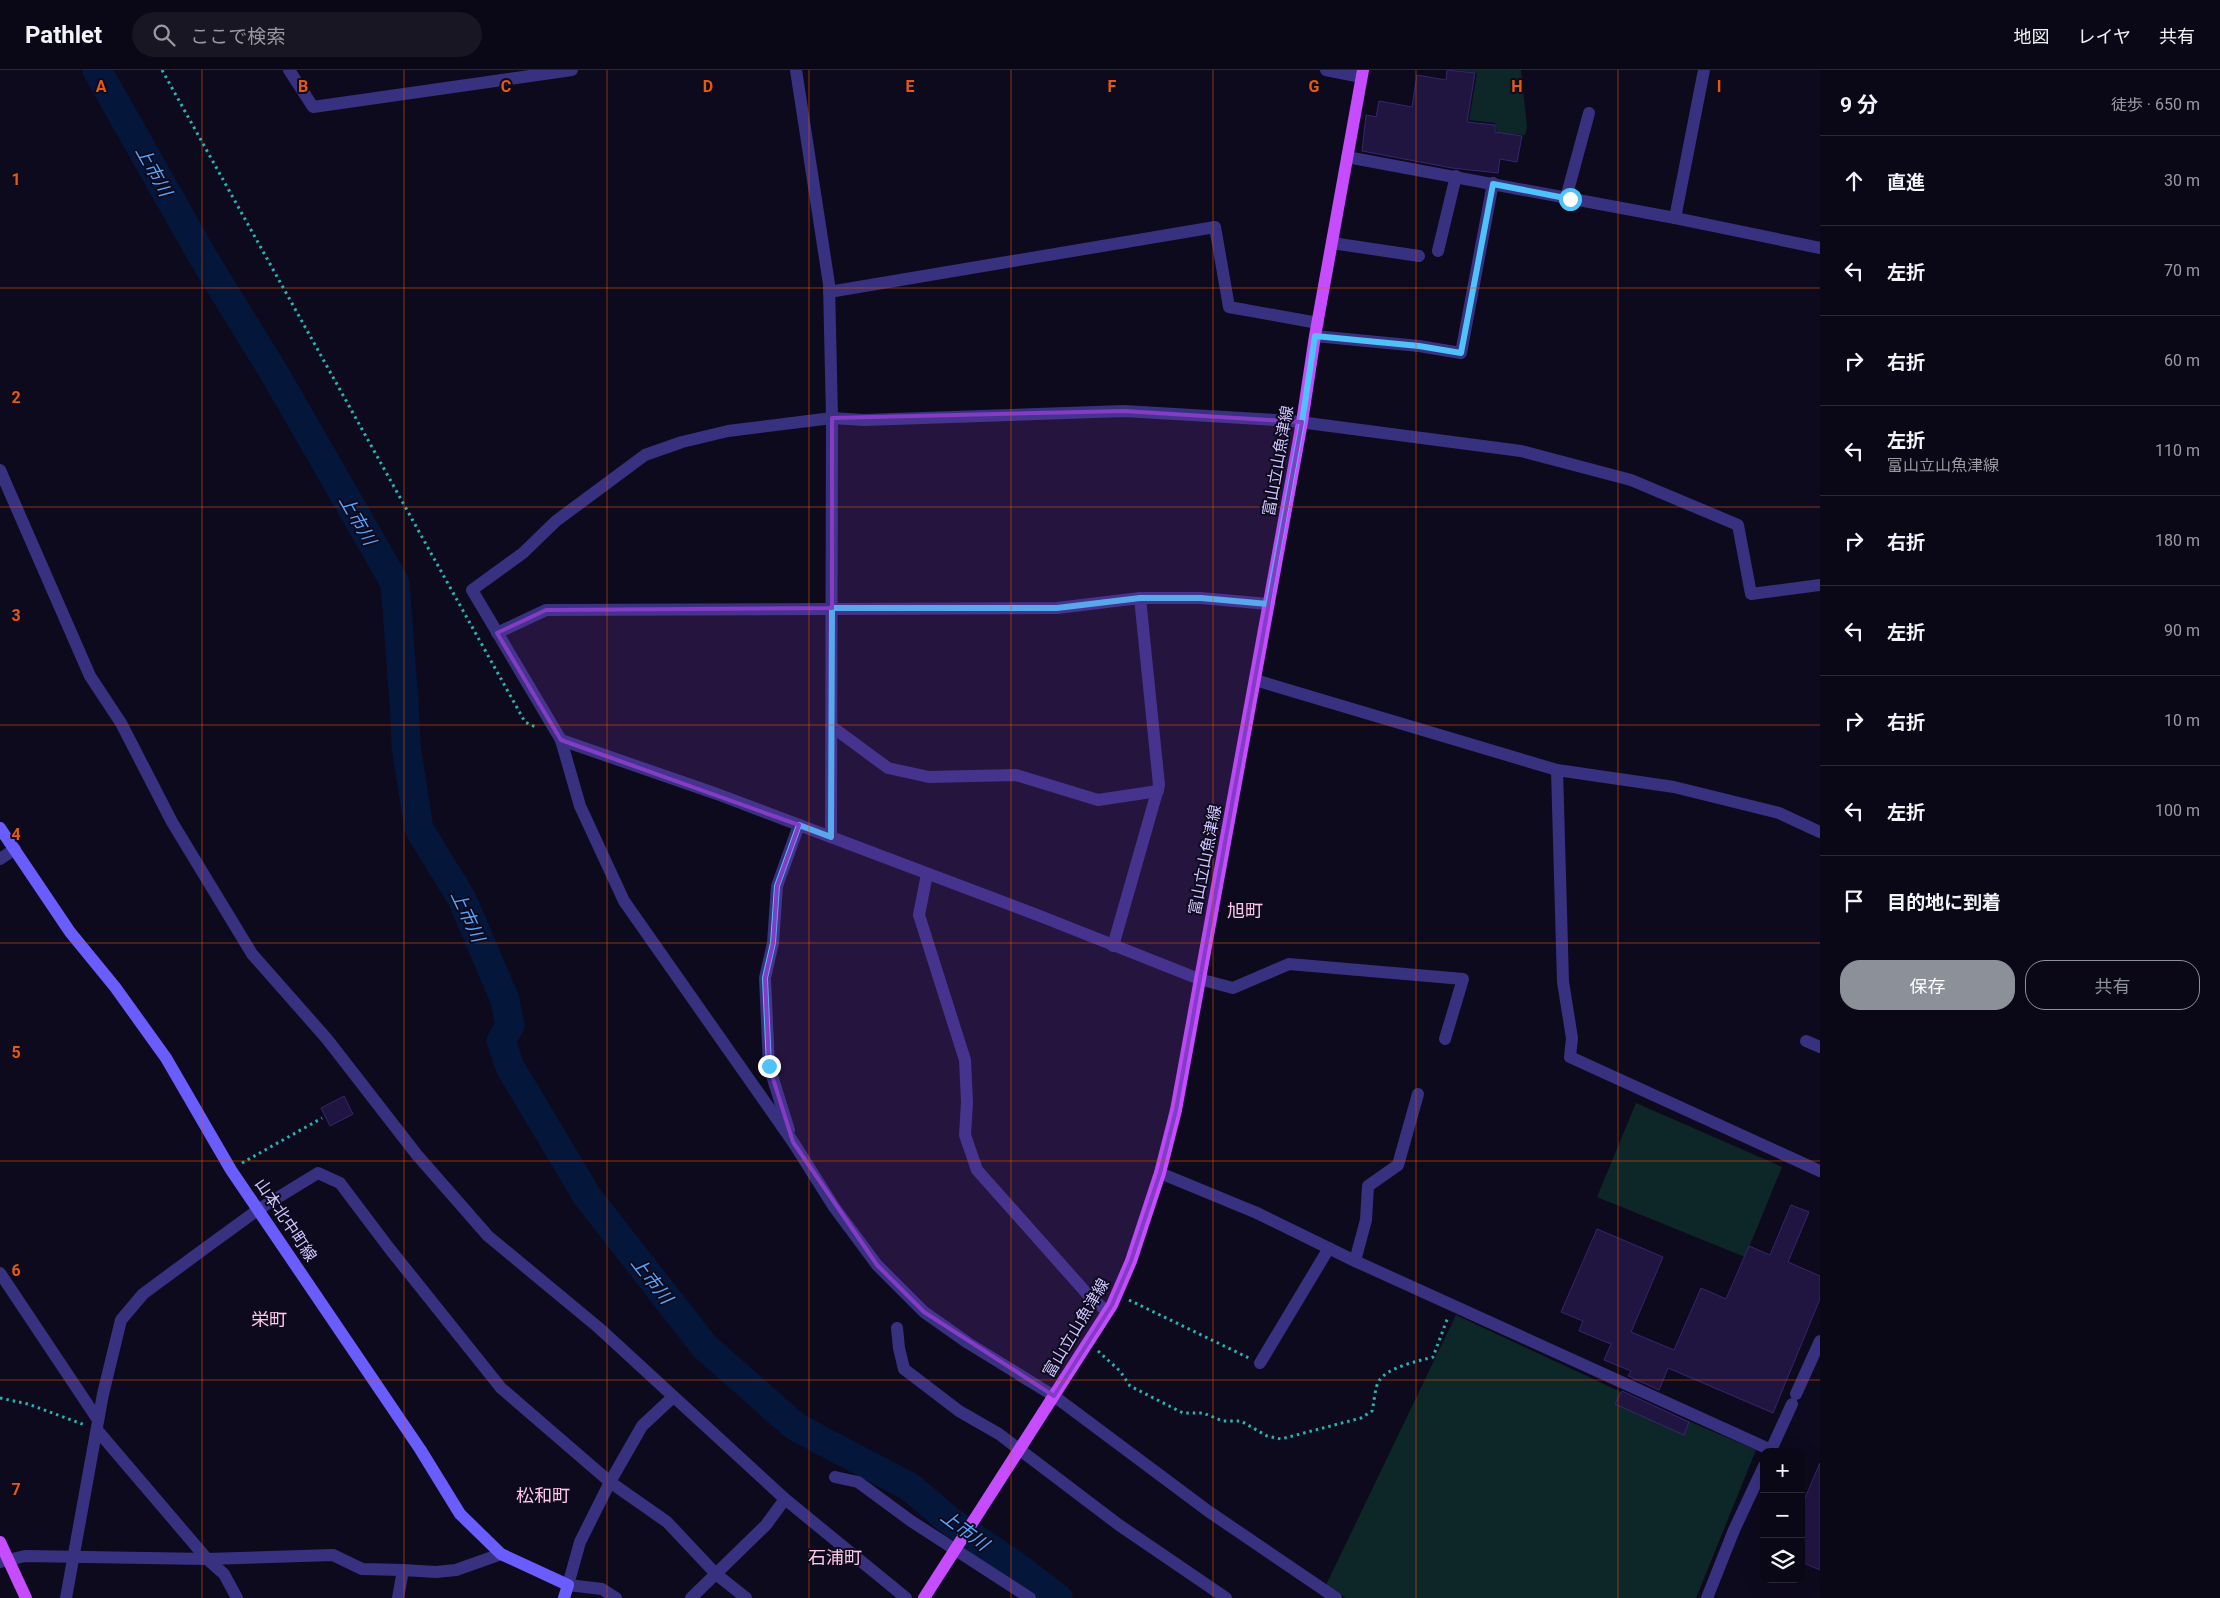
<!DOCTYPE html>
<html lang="ja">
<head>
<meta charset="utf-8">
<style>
	body { margin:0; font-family:Roboto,"Noto Sans JP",sans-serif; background:#181623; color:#f1f3f6 }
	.controls { position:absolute; right:15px; bottom:15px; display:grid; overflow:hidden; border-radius:10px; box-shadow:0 5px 20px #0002 }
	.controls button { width:45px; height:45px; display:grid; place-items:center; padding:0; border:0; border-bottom:1px solid #2a2935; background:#0a0816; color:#f1f3f6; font:25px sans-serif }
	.stop { position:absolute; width:15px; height:15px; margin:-11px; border:4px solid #4fc3f7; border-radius:50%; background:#fff }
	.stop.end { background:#4fc3f7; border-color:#fff; box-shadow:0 1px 5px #0008 }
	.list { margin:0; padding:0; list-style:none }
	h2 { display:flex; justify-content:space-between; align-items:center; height:65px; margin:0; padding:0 20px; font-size:21px }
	h2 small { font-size:16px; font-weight:400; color:#999aa1 }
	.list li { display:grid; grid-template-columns:32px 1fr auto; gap:15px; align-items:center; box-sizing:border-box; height:90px; padding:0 20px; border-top:1px solid #2a2935 }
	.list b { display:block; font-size:19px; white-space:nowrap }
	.list p { margin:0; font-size:16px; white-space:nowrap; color:#999aa1 }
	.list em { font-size:16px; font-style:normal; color:#999aa1 }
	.actions { display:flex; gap:10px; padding:15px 20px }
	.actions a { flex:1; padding:11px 0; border:1px solid #8c9099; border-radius:20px; text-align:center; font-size:18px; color:#8c9099 }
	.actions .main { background:#8c9099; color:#fff }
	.icon { flex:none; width:28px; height:28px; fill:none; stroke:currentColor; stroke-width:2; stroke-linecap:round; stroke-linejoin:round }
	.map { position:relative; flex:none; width:1820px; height:1528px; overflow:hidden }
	header { display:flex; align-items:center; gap:30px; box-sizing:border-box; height:70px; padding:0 25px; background:#0a0816; border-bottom:1px solid #2a2935 }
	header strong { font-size:24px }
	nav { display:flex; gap:28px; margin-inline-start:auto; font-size:18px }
	.search { width:350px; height:45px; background:#181623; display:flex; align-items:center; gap:12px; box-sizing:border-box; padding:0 18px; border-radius:28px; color:#999aa1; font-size:19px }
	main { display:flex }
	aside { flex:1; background:#0a0816 }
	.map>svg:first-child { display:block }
	.green { fill:#0d2728 }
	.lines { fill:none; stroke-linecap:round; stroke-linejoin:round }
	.river { stroke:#05163b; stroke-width:29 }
	.building { fill:#201540; stroke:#37256e }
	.path { stroke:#23b6b5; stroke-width:3; stroke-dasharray:2.5 4; stroke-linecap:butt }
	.minor { stroke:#383180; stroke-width:12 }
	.tertiary { stroke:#383180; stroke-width:12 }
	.secondary { stroke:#6a5dff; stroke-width:12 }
	.primary { stroke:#c64dff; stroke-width:12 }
	.primary-bridge { stroke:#c64dff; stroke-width:12 }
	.route { stroke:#4fc3f7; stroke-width:6 }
	.marked { fill:#843bc5; fill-opacity:0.2; stroke:#843bc5; stroke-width:4; stroke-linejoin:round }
	.grid { fill:none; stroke:#e8590c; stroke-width:1; stroke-opacity:0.55 }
	.labels { text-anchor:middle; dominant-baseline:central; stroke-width:4; stroke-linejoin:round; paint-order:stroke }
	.street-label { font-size:16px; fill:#d0c6ff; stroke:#0e0a1d }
	.water-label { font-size:18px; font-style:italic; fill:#54a7ff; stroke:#0e0a1d }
	.neighbourhood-label { font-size:18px; fill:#ffc8e8; stroke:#0e0a1d }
	.grid-label { font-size:16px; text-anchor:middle; font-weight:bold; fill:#e8590c; stroke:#0e0a1d; stroke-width:4; stroke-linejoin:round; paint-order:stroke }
</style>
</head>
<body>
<header>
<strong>Pathlet</strong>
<div class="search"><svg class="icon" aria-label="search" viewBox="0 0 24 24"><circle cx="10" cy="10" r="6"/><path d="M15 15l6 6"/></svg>ここで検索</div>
<nav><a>地図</a><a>レイヤ</a><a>共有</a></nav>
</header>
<main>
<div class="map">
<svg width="1820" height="1528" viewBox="0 0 1820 1528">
	<rect width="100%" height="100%" fill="#0e0a1d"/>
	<g class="green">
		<polygon points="1456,0 1521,0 1527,57 1525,65 1497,63 1495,53 1469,50 1477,3"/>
		<polygon points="1636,1033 1782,1097 1745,1187 1597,1127"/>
		<polygon points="1456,1245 1621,1322 1756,1380 1696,1528 1346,1528 1326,1515"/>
	</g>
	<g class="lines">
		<polyline class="river" points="97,0 204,189 276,306 395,513 405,646 406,676 419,759 462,829 505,930 510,955 501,971 510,997 587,1126 705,1277 796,1357 910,1417 950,1451 1020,1499 1058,1528"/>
	</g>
	<g class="building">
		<polygon points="1447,0 1475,3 1467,52 1495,55 1495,62 1522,66 1517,92 1500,89 1498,103 1452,98 1362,81 1366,45 1376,47 1379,31 1412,37 1417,5 1446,10"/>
		<polygon points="344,1026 353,1044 330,1056 321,1038"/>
		<polygon points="1791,1135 1809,1142 1788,1192 1820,1206 1820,1229 1773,1343 1668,1298 1659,1320 1628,1306 1631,1301 1604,1290 1611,1274 1579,1261 1583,1251 1561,1242 1597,1159 1663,1187 1631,1262 1674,1280 1701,1218 1726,1229 1749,1176 1770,1185"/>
		<polygon points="1622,1321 1689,1352 1684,1365 1615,1334"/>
		<polygon points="1820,1393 1820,1500 1801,1492 1801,1437"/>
	</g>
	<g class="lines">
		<g class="path">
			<polyline points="162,0 525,652 538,658"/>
			<polyline points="242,1093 322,1048"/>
			<polyline points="1129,1230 1249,1288"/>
			<path d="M1098 1281 1120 1301 1130 1316 1183 1343H1203L1223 1351H1241L1267 1366 1281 1369 1361 1348 1372 1341C1374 1334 1375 1316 1379 1311 1387 1297 1419 1291 1433 1287L1448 1247"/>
			<polyline points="0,1328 28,1334 85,1355"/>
		</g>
		<g class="minor">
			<polyline points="289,0 313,37 572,0"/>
			<polyline points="1326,0 1361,7"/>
			<polyline points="1347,87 1675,148 1820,178"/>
			<polyline points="1566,128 1589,43"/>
			<polyline points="1675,148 1704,0"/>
			<polyline points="1332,173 1419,186"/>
			<polyline points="1438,181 1456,106"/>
			<polyline points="829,222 1215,157 1229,237 1318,253"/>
			<polyline points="1315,266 1419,276 1461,283 1493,113"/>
			<polyline points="0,400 90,606 121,653 172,752 252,884 327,969 417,1085 488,1166 599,1258 785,1429 906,1528"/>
			<polyline points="1140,528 1201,528 1268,534"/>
			<polyline points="497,563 546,540 1057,538 1140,528 1159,715 1113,876"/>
			<polyline points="1255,610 1557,700 1674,717 1779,743 1820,762"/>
			<polyline points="831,656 888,698 929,707 1016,705 1098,730 1158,721"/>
			<polyline points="561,670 717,724 1040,846 1199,909 1233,918 1289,894 1463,909 1445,969"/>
			<polyline points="1557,700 1563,912 1572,968 1570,987 1820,1101"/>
			<polyline points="0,789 15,779"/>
			<polyline points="927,804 919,845 965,990 967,1032 965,1065 977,1100 1090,1227 1108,1242"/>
			<polyline points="1806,971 1820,977"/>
			<polyline points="789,1060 769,996 765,908 773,873 777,816 799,755"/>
			<polyline points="1160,1103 1257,1143 1355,1191 1771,1380"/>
			<polyline points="1355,1191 1366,1150 1368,1116 1398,1095 1418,1024"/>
			<polyline points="0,1203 98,1350"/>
			<polyline points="897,1258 899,1278 904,1299 959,1341 999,1364 1119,1455 1226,1528"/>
			<polyline points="1260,1293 1329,1178"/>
			<polyline points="1796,1324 1820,1271"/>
			<polyline points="97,1360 207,1489 224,1504 237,1528"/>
			<polyline points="1770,1382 1792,1334"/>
			<polyline points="835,1407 858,1412 911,1451 1030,1528"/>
			<polyline points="0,1492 25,1486 207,1489 333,1485 362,1499 403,1500"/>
			<polyline points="66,1528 103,1324 121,1250 143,1224 204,1179 259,1139 318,1103 340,1113 389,1178 501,1318 610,1412 667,1452 716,1504 746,1528"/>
			<polyline points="398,1528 403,1500 436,1502 456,1500 501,1484"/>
			<polyline points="616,1528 602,1519 568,1515 580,1472 610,1412 642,1356 673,1327"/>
			<polyline points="691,1528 766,1455 785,1429"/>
			<polyline points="1336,1528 1208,1441 1054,1326 968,1273 924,1242 877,1195 834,1137 793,1072 624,831 580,736 561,670 472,520 523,483 556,451 645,385 682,372 728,361 832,348 864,350 1124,341 1292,351 1521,381 1631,410 1738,455 1751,524 1820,515"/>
			<polyline points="1707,1528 1734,1460 1764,1396"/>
		</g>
		<polyline class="tertiary" points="796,0 829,214 832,348 831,767"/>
		<polyline class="secondary" points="0,758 70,862 115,917 166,988 231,1100 420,1379 460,1444 501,1484 568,1515 564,1528"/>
		<g class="primary">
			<polyline points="1051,1330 1112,1235 1131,1191 1160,1103 1176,1040 1302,352 1315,266 1363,0"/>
			<polyline points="0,1472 26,1528"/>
		</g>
		<polyline class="primary-bridge" points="924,1528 1051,1330"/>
	</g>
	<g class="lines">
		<polyline class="route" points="769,996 765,908 773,873 777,816 799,755 831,767 832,538 1057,538 1140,528 1201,528 1268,534 1302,352 1315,266 1419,276 1461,283 1493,114 1570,129"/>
	</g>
	<path class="marked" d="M1124 341 1302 352 1176 1040 1160 1103 1131 1191 1112 1235 1054 1326 924 1242 877 1195 793 1072 769 996 765 908 773 873 777 816 799 755 561 670 497 563 546 540 832 538V348Z"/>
	<path class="grid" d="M202 0V1528M404 0V1528M607 0V1528M809 0V1528M1011 0V1528M1213 0V1528M1416 0V1528M1618 0V1528M0 218H1820M0 437H1820M0 655H1820M0 873H1820M0 1091H1820M0 1310H1820"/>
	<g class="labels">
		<g class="street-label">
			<text transform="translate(1278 391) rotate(-80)">富山立山魚津線</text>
			<text transform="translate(1205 790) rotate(-79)">富山立山魚津線</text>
			<text transform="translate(286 1150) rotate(56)">山本北中町線</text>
			<text transform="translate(1076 1258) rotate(-59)">富山立山魚津線</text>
		</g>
		<g class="water-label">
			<text transform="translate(154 101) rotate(61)">上市川</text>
			<text transform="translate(358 450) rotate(60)">上市川</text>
			<text transform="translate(468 846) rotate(65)">上市川</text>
			<text transform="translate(652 1210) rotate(52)">上市川</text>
			<text transform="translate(965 1460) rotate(37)">上市川</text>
		</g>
		<g class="neighbourhood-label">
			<text x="1245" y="840">旭町</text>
			<text x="269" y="1249">栄町</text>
			<text x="543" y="1425">松和町</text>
			<text x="835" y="1487">石浦町</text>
		</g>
	</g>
	<g class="grid-label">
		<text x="101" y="22">A</text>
		<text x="303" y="22">B</text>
		<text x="506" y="22">C</text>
		<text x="708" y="22">D</text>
		<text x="910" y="22">E</text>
		<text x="1112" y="22">F</text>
		<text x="1314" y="22">G</text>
		<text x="1517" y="22">H</text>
		<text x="1719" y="22">I</text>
		<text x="16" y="115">1</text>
		<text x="16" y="333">2</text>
		<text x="16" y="551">3</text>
		<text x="16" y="770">4</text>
		<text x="16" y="988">5</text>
		<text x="16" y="1206">6</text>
		<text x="16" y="1425">7</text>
	</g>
</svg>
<div class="controls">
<button>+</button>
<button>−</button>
<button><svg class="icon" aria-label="layers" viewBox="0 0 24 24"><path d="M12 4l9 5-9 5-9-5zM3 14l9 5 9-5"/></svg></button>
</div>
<div class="stop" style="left:1570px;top:129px"></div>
<div class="stop end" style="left:769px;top:996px"></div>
</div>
<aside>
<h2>9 分<small>徒歩 · 650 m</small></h2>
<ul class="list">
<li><svg class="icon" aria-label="ahead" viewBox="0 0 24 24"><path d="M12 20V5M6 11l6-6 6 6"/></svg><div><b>直進</b></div><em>30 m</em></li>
<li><svg class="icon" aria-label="left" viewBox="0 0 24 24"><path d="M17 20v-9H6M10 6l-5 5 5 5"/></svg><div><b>左折</b></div><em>70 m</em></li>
<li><svg class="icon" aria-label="right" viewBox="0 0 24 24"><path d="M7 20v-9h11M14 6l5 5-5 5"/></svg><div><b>右折</b></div><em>60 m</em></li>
<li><svg class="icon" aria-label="left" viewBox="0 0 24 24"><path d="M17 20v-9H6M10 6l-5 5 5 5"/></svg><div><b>左折</b><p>富山立山魚津線</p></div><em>110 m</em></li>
<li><svg class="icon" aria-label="right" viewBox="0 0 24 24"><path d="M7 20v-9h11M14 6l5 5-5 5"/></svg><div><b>右折</b></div><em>180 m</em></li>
<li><svg class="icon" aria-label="left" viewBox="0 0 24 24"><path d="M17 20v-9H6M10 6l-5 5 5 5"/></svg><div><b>左折</b></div><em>90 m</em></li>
<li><svg class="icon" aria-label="right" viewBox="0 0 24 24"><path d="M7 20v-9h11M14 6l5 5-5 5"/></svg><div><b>右折</b></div><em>10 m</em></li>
<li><svg class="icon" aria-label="left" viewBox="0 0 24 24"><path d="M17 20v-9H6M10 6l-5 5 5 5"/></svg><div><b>左折</b></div><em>100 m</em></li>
<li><svg class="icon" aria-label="arrive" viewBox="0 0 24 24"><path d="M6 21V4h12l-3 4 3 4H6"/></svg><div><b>目的地に到着</b></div></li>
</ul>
<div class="actions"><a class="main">保存</a><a>共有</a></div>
</aside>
</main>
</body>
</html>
